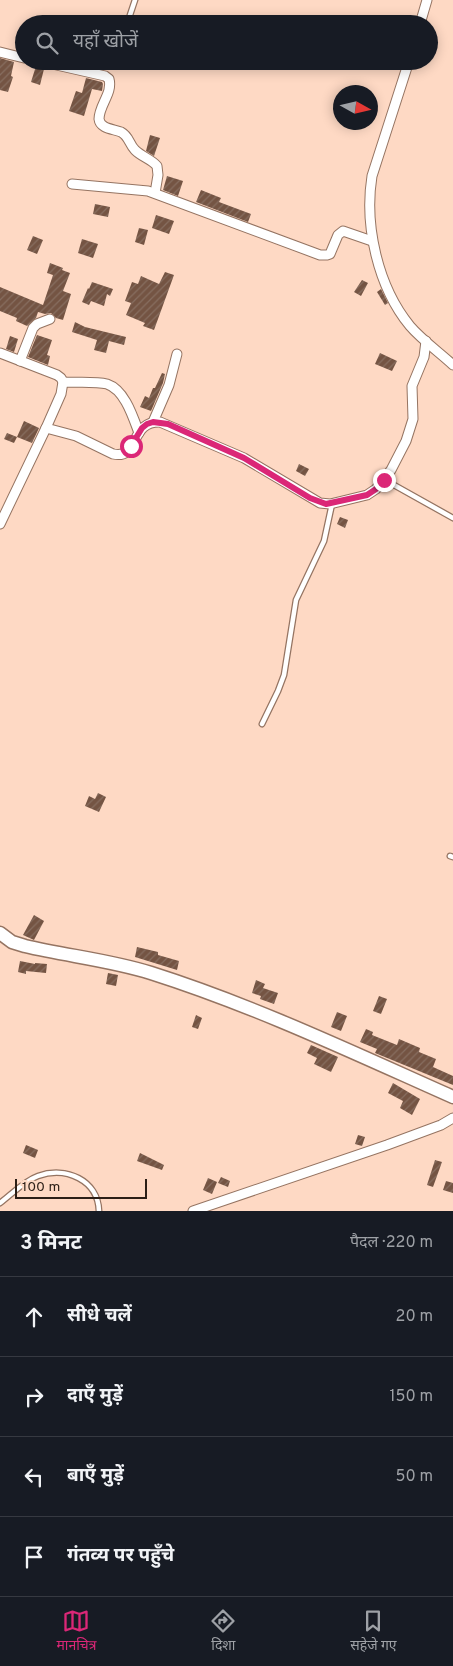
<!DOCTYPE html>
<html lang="hi">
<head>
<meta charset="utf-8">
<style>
	body { margin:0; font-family:Overpass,"Noto Sans Devanagari",sans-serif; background:#20242c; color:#f1f3f6 }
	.compass { position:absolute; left:333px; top:85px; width:45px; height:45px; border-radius:50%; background:#171b24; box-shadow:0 2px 12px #0003; rotate:98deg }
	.scale { position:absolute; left:15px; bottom:12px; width:132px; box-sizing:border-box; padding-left:5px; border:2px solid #2c1f17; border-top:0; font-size:14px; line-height:18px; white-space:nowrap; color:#2c1f17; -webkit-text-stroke:4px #fed9c4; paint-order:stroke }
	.stop { position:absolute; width:15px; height:15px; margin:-11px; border:4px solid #db2777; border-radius:50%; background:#fff }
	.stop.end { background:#db2777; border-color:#fff; box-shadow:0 1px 5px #0008 }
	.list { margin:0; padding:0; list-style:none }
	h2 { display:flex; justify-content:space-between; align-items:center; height:65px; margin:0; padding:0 20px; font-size:21px }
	h2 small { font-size:16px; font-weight:400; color:#9ea1a6 }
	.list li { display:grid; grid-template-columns:32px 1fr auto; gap:15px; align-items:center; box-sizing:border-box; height:80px; padding:0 20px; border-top:1px solid #363941 }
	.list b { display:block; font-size:19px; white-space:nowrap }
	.list em { font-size:16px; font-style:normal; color:#9ea1a6 }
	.icon { flex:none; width:28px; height:28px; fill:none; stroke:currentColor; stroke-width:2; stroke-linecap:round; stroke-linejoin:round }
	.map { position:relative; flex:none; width:453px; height:1211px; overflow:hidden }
	.search { position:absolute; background:#171b24; box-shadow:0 2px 12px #0003; left:15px; right:15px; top:15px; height:55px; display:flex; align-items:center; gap:12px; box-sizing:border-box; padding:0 18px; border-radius:28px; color:#9ea1a6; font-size:19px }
	.sheet { height:385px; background:#171b24 }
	nav { display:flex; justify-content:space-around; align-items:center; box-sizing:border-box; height:70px; border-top:1px solid #363941; background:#171b24; font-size:14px; color:#9ea1a6 }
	nav a { display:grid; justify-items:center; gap:2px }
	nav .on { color:#db2777 }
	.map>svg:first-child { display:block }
	.building { fill:url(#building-hatch) }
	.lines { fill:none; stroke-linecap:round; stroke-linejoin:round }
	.lane-casing { stroke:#957462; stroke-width:7 }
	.street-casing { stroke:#957462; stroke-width:11 }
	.secondary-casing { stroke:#957462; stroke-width:15 }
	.lane { stroke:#fff; stroke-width:4.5 }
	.street { stroke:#fff; stroke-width:9 }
	.secondary { stroke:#fff; stroke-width:12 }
	.route { stroke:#db2777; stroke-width:6 }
</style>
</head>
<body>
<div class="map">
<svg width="453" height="1211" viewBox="0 0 453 1211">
	<defs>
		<pattern id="building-hatch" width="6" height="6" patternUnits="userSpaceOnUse" patternTransform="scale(1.25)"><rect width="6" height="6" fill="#745443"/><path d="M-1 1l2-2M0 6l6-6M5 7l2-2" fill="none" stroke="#876e60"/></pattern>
	</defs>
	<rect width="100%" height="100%" fill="#fed9c4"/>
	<g class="building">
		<polygon points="0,58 14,62 11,76 13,77 8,92 0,90"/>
		<polygon points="125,61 151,61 150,70 124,65"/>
		<polygon points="36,66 44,69 40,85 31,82"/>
		<polygon points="86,78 102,82 103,84 102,91 92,89 84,116 69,111 76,91 82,93"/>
		<polygon points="150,135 160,138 154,156 146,151"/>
		<polygon points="167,176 183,181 178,196 163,190"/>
		<polygon points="201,190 221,198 219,202 251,214 248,222 196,202"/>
		<polygon points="95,204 110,207 108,217 93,214"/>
		<polygon points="156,215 174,221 169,234 152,228"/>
		<polygon points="139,228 148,230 144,245 135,242"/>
		<polygon points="33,236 43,240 37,254 27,250"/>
		<polygon points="82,239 98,244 93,258 78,253"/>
		<polygon points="50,263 63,268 62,270 70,273 63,291 71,294 63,320 56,318 51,313 45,314 38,312 36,318 27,326 16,321 17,318 0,311 0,287 43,305 53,275 47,273"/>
		<polygon points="165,272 174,275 154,330 143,326 145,323 126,315 131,303 125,301 132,282 138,284 141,276 159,284"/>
		<polygon points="362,280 368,283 361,296 354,292"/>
		<polygon points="92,282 113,289 110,296 107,294 104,306 91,301 89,305 82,302 88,288 89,289"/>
		<polygon points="381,289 388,303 385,305 377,292"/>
		<polygon points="75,322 85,327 126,337 124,345 109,341 106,353 94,350 97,340 72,332"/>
		<polygon points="37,335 52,340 47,355 50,356 48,365 28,357"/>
		<polygon points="10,336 18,339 14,352 6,349"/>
		<polygon points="380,353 397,361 392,371 375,364"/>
		<polygon points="162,373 165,374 163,383 151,411 140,407 145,396 149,398 153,388 155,388"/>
		<polygon points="24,421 39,428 32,443 17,437"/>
		<polygon points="7,433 17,437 14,443 4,439"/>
		<polygon points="299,464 309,469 305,476 296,471"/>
		<polygon points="340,517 348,520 345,528 337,524"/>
		<polygon points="98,793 106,797 99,812 85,806 89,796 95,799"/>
		<polygon points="34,915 44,921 34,940 23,935"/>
		<polygon points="137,947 158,952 158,955 179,961 177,970 135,957"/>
		<polygon points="20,961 35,964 35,963 47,964 46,973 26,971 26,974 18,972"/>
		<polygon points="108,973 118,975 116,986 106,984"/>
		<polygon points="256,980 265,984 263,988 278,993 274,1004 260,999 261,996 252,993"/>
		<polygon points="379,996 387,999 381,1014 373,1011"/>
		<polygon points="337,1012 347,1016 341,1031 331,1027"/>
		<polygon points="196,1015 202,1018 198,1029 192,1027"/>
		<polygon points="366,1029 373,1032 372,1035 397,1045 399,1039 420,1048 419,1052 436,1059 433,1067 453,1076 453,1085 375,1053 377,1049 360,1042"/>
		<polygon points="311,1045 338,1057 331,1072 314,1064 317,1058 307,1053"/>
		<polygon points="393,1083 420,1099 412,1115 400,1108 403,1101 388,1093"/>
		<polygon points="358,1135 365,1137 362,1146 355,1144"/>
		<polygon points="26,1145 38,1150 35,1158 23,1153"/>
		<polygon points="140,1153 164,1165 162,1170 137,1161"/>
		<polygon points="435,1160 442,1162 433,1187 427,1185"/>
		<polygon points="221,1177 230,1181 228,1187 218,1183"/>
		<polygon points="208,1178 217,1182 212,1194 203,1190"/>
		<polygon points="446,1181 453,1183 453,1193 443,1190"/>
	</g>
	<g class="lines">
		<defs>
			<g id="lane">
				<polyline points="127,24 135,0"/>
				<polyline points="385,480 453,518"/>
				<polyline points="262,724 278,691 284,675 296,600 324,541 332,504"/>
				<polyline points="450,856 453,857"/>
				<path d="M0 1203C12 1194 24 1181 38 1176 66 1166 98 1180 99 1211"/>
			</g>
			<g id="street">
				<polyline points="420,24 427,0"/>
				<polyline points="0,52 24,58"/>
				<path d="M39 61 105 76 109 79C113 93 99 105 99 119 100 129 114 129 121 132 129 136 129 144 135 150 142 157 151 159 157 166L158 175 155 193"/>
				<path d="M409 61 372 176C364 226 378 287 410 326 422 340 439 352 453 365"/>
				<polyline points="72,184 148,191 320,255 327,255 330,254 338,235 343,231 372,241"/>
				<polyline points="0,353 57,375 61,378 63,382 61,394 46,428 0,524"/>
				<polyline points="20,361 33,328 37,324 50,319"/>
				<path d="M63 382C75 383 95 381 107 384 125 390 133 417 139 433"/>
				<polyline points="153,422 169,385 177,354"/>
				<path d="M46 428 76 436 113 454C140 460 129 421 160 422L244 458 320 503 330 504 367 495 376 489 391 470 406 441 413 419 412 386 424 357 426 341"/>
				<polyline points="193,1211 387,1145 441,1125 453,1118"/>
			</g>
			<path id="secondary" d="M0 933 12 942 25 946C67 956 110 960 151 973 255 1006 354 1053 453 1097"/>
		</defs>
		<use href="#lane" class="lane-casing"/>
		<use href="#street" class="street-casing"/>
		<use href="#secondary" class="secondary-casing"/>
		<use href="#lane" class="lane"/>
		<use href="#street" class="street"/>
		<use href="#secondary" class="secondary"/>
	</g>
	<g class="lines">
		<polyline class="route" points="131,446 142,428 147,424 153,422 168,424 244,458 310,498 326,504 367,495 376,489 384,480"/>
	</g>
</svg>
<svg class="compass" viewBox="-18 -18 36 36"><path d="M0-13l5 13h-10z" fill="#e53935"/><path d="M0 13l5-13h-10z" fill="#9ea1a6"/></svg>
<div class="scale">100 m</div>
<div class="stop" style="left:131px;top:446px"></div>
<div class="stop end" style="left:384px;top:480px"></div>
<div class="search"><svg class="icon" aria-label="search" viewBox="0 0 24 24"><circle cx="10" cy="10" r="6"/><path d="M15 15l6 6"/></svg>यहाँ खोजें</div>
</div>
<section class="sheet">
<h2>3 मिनट<small>पैदल · 220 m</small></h2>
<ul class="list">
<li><svg class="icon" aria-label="ahead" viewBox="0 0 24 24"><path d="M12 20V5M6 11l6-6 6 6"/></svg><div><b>सीधे चलें</b></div><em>20 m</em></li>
<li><svg class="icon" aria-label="right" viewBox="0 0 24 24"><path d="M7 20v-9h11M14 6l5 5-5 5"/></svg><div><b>दाएँ मुड़ें</b></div><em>150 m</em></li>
<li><svg class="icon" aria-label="left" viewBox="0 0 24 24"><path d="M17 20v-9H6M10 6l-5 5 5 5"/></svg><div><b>बाएँ मुड़ें</b></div><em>50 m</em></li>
<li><svg class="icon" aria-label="arrive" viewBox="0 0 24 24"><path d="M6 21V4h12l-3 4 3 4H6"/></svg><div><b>गंतव्य पर पहुँचे</b></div></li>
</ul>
</section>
<nav>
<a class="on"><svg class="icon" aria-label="map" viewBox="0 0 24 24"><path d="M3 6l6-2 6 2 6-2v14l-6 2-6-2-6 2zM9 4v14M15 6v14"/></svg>मानचित्र</a>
<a><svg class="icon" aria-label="directions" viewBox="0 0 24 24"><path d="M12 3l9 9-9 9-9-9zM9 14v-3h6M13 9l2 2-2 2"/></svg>दिशा</a>
<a><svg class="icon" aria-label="saved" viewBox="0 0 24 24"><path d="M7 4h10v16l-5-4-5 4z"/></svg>सहेजे गए</a>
</nav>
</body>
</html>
